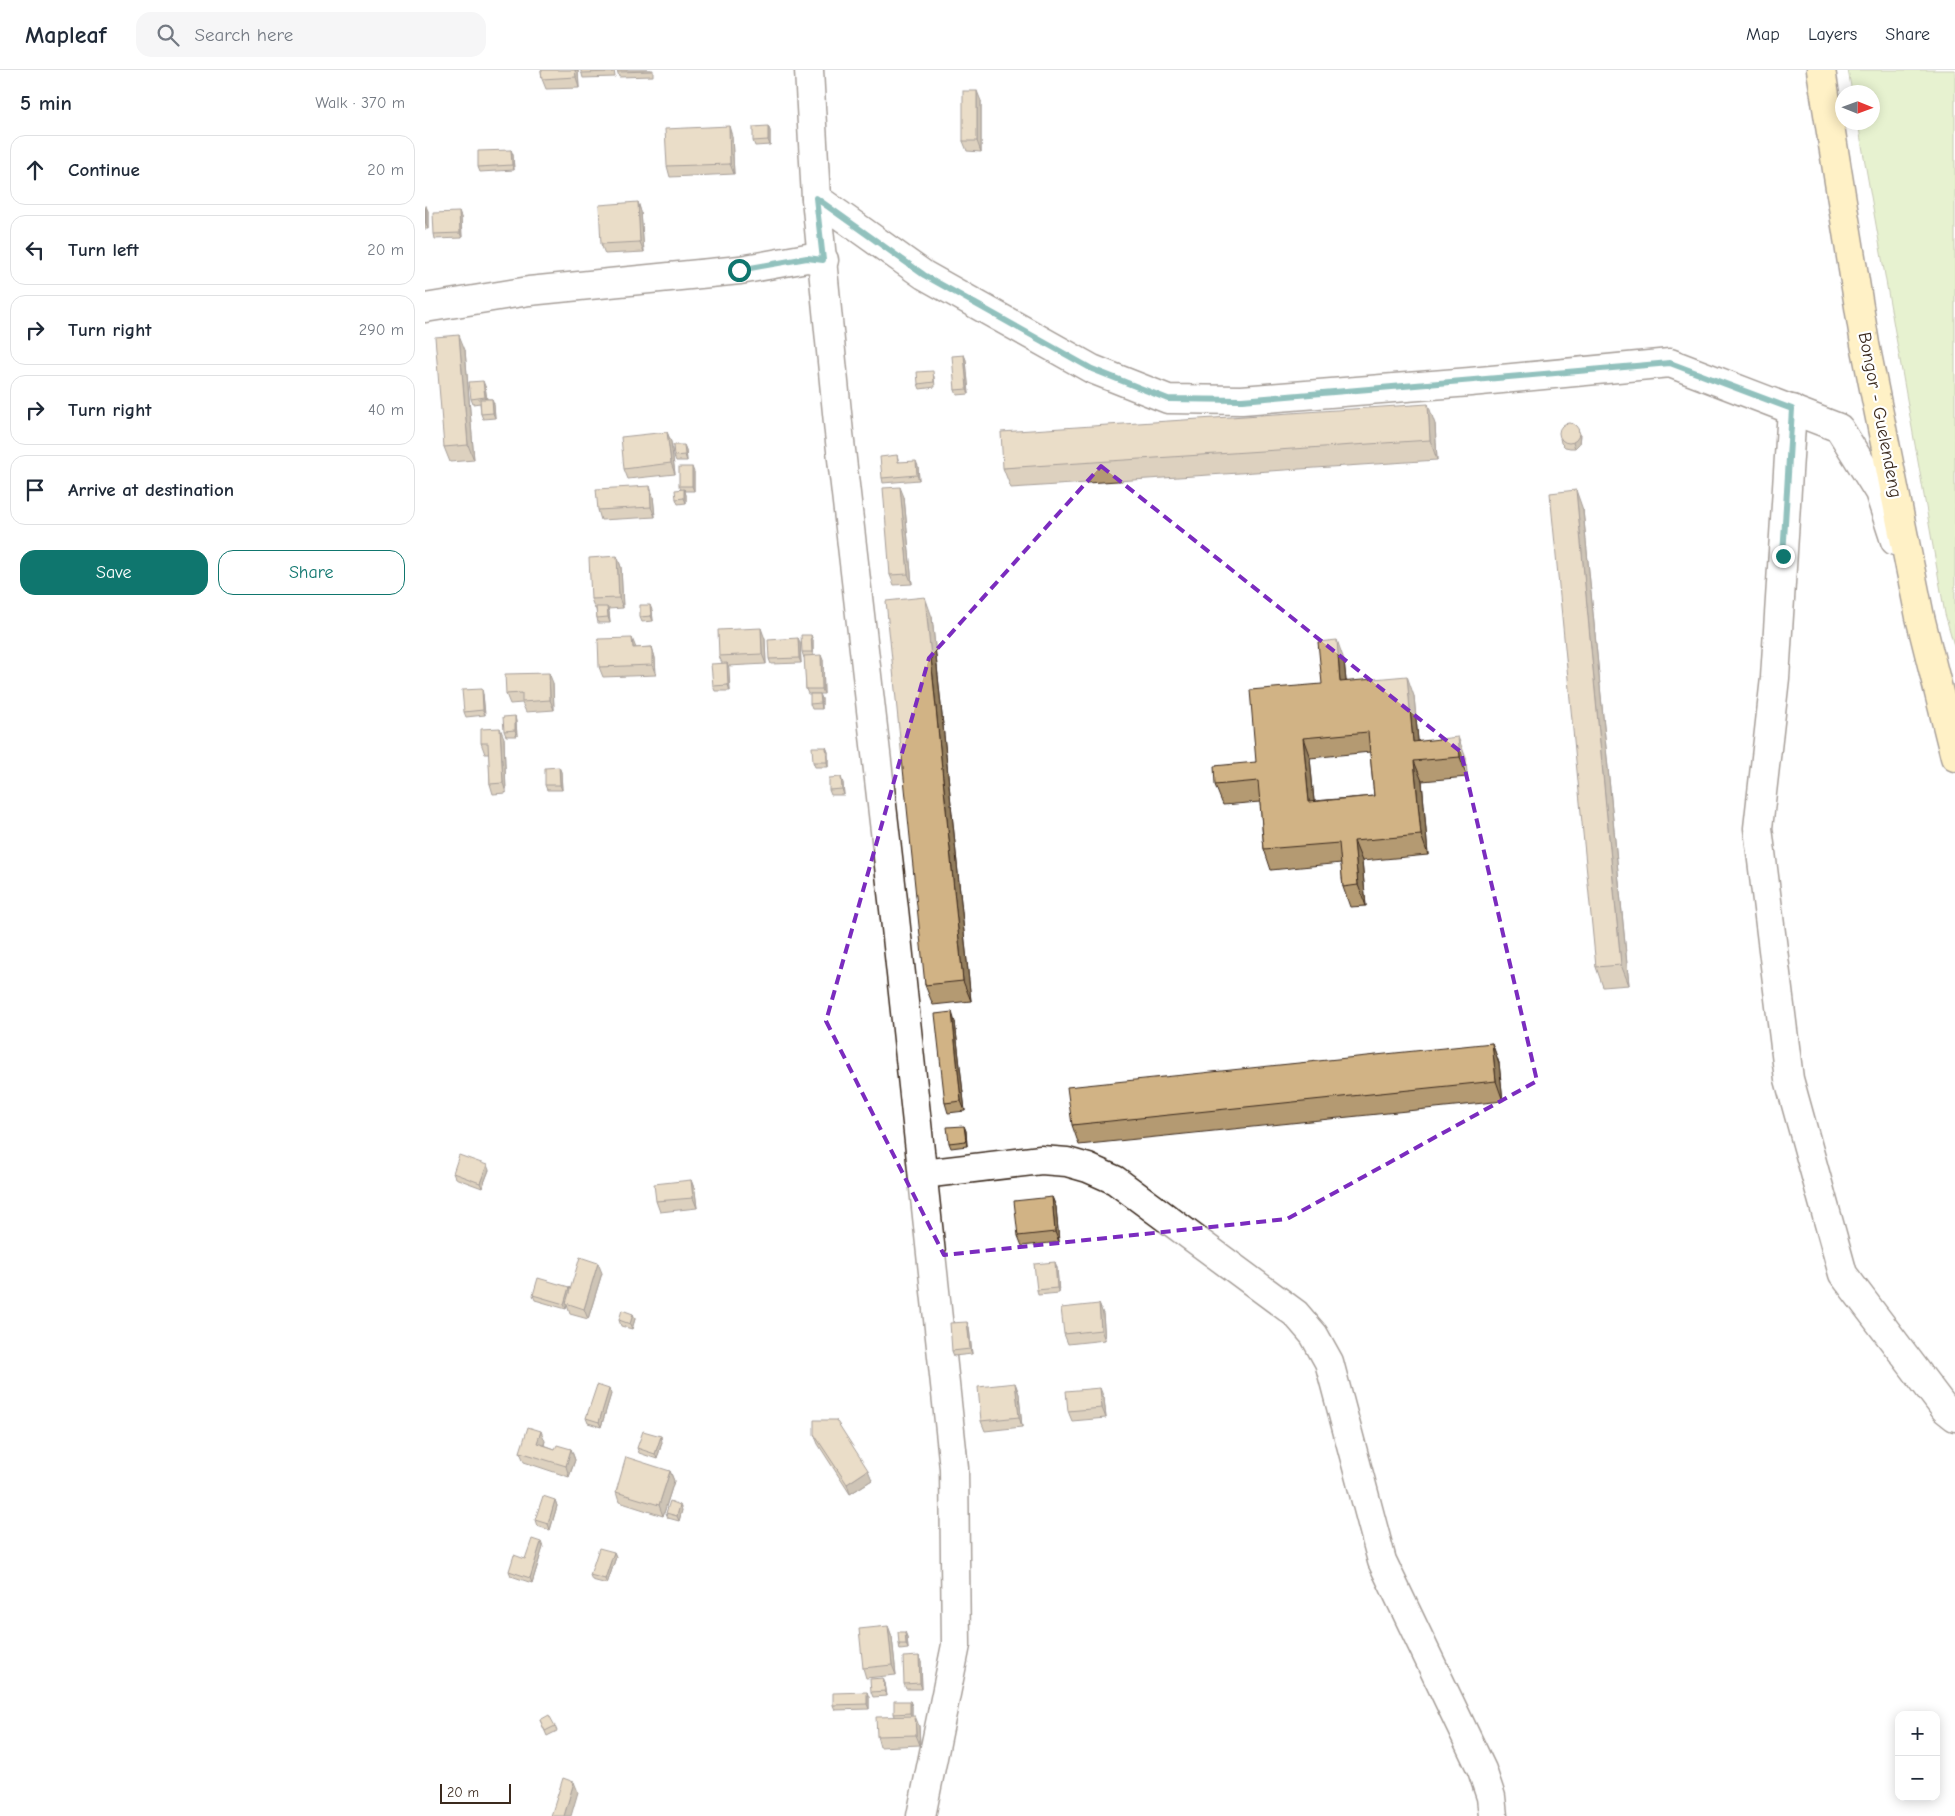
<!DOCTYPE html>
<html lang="en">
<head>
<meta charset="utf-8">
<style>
	body { margin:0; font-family:"Comic Neue",sans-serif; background:#f6f6f7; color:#1f2937 }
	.controls { position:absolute; right:15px; bottom:15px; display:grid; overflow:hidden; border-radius:10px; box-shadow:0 2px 12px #0003 }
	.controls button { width:45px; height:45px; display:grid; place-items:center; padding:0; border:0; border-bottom:1px solid #e0e1e3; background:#fff; color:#1f2937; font:25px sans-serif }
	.compass { position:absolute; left:1410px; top:15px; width:45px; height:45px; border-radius:50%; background:#fff; box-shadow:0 2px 12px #0003; rotate:91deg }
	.scale { position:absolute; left:15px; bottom:12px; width:71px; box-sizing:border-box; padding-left:5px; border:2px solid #3b2a1e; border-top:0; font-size:14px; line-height:18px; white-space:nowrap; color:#3b2a1e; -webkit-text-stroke:4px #fff; paint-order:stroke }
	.stop { position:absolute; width:15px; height:15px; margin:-11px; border:4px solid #0f766e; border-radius:50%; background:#fff }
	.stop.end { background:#0f766e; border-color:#fff; box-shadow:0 1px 5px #0008 }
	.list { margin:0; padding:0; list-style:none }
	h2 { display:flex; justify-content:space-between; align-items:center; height:65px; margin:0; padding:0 20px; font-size:21px }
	h2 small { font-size:16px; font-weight:400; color:#747a83 }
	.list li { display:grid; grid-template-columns:32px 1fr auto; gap:15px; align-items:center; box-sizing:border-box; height:70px; margin:0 10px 10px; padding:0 10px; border:1px solid #e0e1e3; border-radius:15px }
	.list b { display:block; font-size:19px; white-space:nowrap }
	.list em { font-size:16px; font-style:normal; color:#747a83 }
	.actions { display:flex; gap:10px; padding:15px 20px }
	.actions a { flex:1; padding:11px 0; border:1px solid #0f766e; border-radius:15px; text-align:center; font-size:18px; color:#0f766e }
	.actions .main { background:#0f766e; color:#fff }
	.icon { flex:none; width:28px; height:28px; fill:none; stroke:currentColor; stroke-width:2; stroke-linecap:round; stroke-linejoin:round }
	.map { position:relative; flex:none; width:1530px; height:1746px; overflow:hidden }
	header { display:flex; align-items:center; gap:30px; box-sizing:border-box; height:70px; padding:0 25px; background:#fff; border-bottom:1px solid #e0e1e3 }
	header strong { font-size:24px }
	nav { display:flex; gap:28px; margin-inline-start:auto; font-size:18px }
	.search { width:350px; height:45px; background:#f6f6f7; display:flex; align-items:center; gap:12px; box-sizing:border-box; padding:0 18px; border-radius:15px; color:#747a83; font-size:19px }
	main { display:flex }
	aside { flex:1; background:#fff }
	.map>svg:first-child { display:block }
	.green { fill:#cae298; stroke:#82865b }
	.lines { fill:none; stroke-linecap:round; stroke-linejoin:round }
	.minor-casing { stroke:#3b2a1e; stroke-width:31 }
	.highway-casing { stroke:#3b2a1e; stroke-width:31 }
	.minor { stroke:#fff; stroke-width:28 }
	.highway { stroke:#ffdf80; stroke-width:28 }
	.wall { fill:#b49a72; stroke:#3b2a1e; fill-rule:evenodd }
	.shaded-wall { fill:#927d5d; stroke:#3b2a1e }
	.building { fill:#d1b385; stroke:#3b2a1e; fill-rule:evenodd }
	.route { stroke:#0f766e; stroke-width:6 }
	.marked { fill:none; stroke:#7b2cbf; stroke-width:4; stroke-dasharray:10 6; stroke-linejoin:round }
	.labels { text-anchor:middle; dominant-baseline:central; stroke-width:4.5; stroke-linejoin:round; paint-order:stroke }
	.street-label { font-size:18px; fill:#3b2a1e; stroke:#fff }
</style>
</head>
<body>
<header>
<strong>Mapleaf</strong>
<div class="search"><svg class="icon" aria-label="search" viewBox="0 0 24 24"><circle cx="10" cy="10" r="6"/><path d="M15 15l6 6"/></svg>Search here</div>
<nav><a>Map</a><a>Layers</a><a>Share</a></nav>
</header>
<main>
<aside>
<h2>5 min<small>Walk · 370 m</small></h2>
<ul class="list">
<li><svg class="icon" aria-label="ahead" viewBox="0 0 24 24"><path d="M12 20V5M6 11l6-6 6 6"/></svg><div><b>Continue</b></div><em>20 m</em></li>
<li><svg class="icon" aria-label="left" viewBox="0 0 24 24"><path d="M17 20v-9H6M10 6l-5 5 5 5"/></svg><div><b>Turn left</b></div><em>20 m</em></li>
<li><svg class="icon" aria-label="right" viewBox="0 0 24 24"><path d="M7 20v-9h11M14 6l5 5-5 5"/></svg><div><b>Turn right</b></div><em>290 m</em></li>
<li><svg class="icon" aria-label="right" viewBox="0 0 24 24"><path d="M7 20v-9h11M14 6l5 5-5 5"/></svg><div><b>Turn right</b></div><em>40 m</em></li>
<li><svg class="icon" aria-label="arrive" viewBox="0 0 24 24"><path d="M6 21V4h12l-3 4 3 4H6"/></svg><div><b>Arrive at destination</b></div></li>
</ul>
<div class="actions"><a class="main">Save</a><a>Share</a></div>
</aside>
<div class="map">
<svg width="1530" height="1746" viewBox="0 0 1530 1746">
	<rect width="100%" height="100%" fill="#fff"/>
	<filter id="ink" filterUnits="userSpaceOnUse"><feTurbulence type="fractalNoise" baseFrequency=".02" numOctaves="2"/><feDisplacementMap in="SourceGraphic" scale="10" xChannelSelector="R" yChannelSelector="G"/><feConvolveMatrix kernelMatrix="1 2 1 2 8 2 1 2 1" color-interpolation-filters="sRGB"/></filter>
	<g filter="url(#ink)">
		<polygon class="green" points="1423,0 1530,0 1530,579 1520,544 1433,53 1448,52 1448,22 1427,22"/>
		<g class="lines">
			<defs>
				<g id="minor">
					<polyline points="384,0 391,128 414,363 469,839 529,1398 531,1575 496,1746"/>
					<polyline points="391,128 499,205 667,299 743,329 817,330 1045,312 1245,293 1414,358 1454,422 1470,471"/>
					<polyline points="0,238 104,221 315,200 382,188 399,190"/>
					<polyline points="1367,339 1350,608 1333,758 1364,1009 1418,1204 1520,1339 1530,1347"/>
					<polyline points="498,1104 616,1090 642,1092 663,1098 690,1110 871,1244 889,1265 904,1292 957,1491 1057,1700 1066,1727 1068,1746"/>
				</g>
				<polyline id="highway" points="1396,0 1440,274 1495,547 1530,687"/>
			</defs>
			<use href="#minor" class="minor-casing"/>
			<use href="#highway" class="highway-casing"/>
			<use href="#minor" class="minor"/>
			<use href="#highway" class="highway"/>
		</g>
		<g class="wall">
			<polygon points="116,0 153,0 154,18 121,19 117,9"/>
			<polygon points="156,0 189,0 190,7 158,8"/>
			<polygon points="192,0 228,0 228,6 194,7"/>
			<polygon points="556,31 556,82 542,81 538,71"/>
			<polygon points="343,56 345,61 345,75 330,76 328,71"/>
			<polygon points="307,66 309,104 245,107 242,96"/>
			<polygon points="86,80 88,85 89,100 55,102 53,97"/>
			<polygon points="213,132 216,142 219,182 180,184 176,174"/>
			<polygon points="0,136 3,141 3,159 0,159"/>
			<polygon points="36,147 37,168 10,169 9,164"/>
			<polygon points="40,280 49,390 25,392 19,377"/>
			<polygon points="539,285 541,290 544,324 532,325 530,320"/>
			<polygon points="509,306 510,317 495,319 493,314"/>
			<polygon points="60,316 62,329 67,329 69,334 70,348 58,349 56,344 55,333 48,334 46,329"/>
			<polygon points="1010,354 1012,390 586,418 578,398"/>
			<polygon points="242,362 246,372 250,404 203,409 199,399"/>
			<polygon points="1155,364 1154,374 1150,378 1145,378 1140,377 1136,373 1135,368"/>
			<polygon points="259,375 261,380 262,391 251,391 249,386"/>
			<polygon points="472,385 474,392 493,396 494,410 458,413 457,408"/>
			<polygon points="269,402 269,421 260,421 261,425 261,433 253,434 251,429 256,419 254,416"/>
			<polygon points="228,426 230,447 176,450 173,440"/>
			<polygon points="479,427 487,514 469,515 465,505"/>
			<polygon points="1158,440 1204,915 1178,917 1171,897"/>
			<polygon points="192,486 196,497 198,538 183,539 184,542 185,553 173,553 172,548 171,539 170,539 166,529"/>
			<polygon points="227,540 228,551 217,552 215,547"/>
			<polygon points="507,547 546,931 508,935 500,915"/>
			<polygon points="373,568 375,573 376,593 346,594 344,589"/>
			<polygon points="340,569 341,594 303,596 305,621 290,621 288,616 297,593 294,586"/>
			<polygon points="388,570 388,585 398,590 399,624 383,624 381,619 380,588 379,588 377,582"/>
			<polygon points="227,577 230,588 231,605 178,607 174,597 211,578"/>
			<path d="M919 590 921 611 989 626 993 671 1041 688 1042 707 997 711 1003 785 937 791 941 836 925 837 918 817 916 793 846 800 839 779 835 732 798 735 790 715 831 692ZM945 682 949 726 889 731 885 688Z"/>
			<polygon points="128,613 129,640 101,642 97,633 85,634 81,624"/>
			<polygon points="58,624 60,645 41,647 39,642"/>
			<polygon points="395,624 397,629 397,639 387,639 385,634"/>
			<polygon points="90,646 91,652 92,666 81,666 79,661"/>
			<polygon points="79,668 81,723 68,724 65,714 64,684 60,684 56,673"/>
			<polygon points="401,677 403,682 403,697 390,697 388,692"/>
			<polygon points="134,697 136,702 137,720 122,720 120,715"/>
			<polygon points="418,713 419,725 406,725 404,720"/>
			<polygon points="530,952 540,1041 523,1043 520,1033"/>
			<polygon points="1067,973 1074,993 1078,1031 654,1075 647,1055"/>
			<polygon points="539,1056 541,1061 542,1076 526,1078 524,1073"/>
			<polygon points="64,1100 57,1118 30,1108 28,1103"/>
			<polygon points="266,1110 270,1121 272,1138 235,1142 231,1131"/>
			<polygon points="627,1127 631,1137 634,1172 597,1176 593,1166"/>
			<polygon points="630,1192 632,1198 634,1223 613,1225 612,1220"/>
			<polygon points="177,1203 163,1249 145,1244 142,1235 141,1239 110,1230 108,1225 144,1217 145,1221"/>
			<polygon points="674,1234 678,1244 680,1270 643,1274 639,1264"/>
			<polygon points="208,1244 210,1249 207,1259 196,1256 194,1250"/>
			<polygon points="544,1257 547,1284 529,1286 527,1281"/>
			<polygon points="590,1313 594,1324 597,1357 560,1361 556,1351"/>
			<polygon points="186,1324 176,1357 163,1353 161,1348"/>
			<polygon points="679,1328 681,1348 647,1351 643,1341"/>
			<polygon points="389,1364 447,1410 425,1424 393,1374"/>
			<polygon points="120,1371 119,1375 130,1379 146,1379 150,1390 144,1407 99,1392 95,1382"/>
			<polygon points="237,1372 232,1389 214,1383 212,1378"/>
			<polygon points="245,1401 249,1411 238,1446 194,1432 191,1422"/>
			<polygon points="130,1430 132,1436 125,1460 112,1456 110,1450"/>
			<polygon points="257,1440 254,1451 243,1448 241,1443"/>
			<polygon points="118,1477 107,1513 86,1506 84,1501"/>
			<polygon points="189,1482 191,1487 182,1514 167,1510 165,1505"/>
			<polygon points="463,1556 467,1567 471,1605 441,1608 438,1598"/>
			<polygon points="480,1562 482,1567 483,1579 475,1580 474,1574"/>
			<polygon points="496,1592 497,1619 481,1619 479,1614"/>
			<polygon points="460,1613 462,1626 448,1627 446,1622"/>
			<polygon points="444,1627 444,1639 410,1640 408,1635"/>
			<polygon points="485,1631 487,1636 487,1646 494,1656 495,1675 455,1677 452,1666 470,1646 469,1644"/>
			<polygon points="115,1650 130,1656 132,1661 122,1666"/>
		</g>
		<g class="shaded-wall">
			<polygon points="150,0 153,0 154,18 151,7"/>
			<polygon points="552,21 556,31 556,82 552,71"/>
			<polygon points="304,56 307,66 309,104 305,94"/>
			<polygon points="343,56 345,61 345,75 343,70"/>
			<polygon points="86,80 88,85 89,100 87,95"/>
			<polygon points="213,132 216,142 219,182 215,172"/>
			<polygon points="1,136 3,141 3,159 1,153"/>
			<polygon points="34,142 36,147 37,168 35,163"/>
			<polygon points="34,265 40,280 49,390 43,375"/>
			<polygon points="539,285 541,290 544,324 542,319"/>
			<polygon points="58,311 60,316 62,333 60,327"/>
			<polygon points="67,329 69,334 70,348 68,343"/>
			<polygon points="1003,334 1010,354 1012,390 1005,370"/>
			<polygon points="1153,359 1155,364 1154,374 1150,378 1148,373"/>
			<polygon points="242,362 246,372 250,404 246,393"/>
			<polygon points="259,375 261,380 262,391 260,385"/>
			<polygon points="491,391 493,396 494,410 492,405"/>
			<polygon points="267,397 269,402 269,421 267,416"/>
			<polygon points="225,416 228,426 230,447 226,437"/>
			<polygon points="475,417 479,427 487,514 483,504"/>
			<polygon points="259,419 261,425 261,433 259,428"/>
			<polygon points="1151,420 1158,440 1204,915 1196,895"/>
			<polygon points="192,486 196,497 198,538 194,528"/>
			<polygon points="500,527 507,547 546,931 538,911"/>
			<polygon points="225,535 227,540 228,551 226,546"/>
			<polygon points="182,537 184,542 185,553 183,547"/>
			<polygon points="336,558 340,569 341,594 337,584"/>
			<polygon points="386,565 388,570 388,587 387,582"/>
			<polygon points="207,568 211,578 208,578"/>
			<polygon points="373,568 375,573 376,593 374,588"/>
			<polygon points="912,570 919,590 923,632 915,612"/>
			<polygon points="227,577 230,588 231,605 227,595"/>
			<polygon points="396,585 398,590 399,624 397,619"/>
			<polygon points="302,593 304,598 305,621 303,615"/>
			<polygon points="124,603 128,613 129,640 125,630"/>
			<polygon points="982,606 989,626 995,692 988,672"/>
			<polygon points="57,619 58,624 60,645 58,640"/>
			<polygon points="395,624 397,629 397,639 396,633"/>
			<polygon points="90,646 91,652 92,666 90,660"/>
			<polygon points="75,658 79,668 81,723 78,713"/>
			<polygon points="1033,667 1041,688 1042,707 1035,687"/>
			<polygon points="878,668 885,688 891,752 884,732"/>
			<polygon points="401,677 403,682 403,697 402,692"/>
			<polygon points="989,691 997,711 1003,785 996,765"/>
			<polygon points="134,697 136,702 137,720 135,715"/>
			<polygon points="416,707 418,713 419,725 417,719"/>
			<polygon points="929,771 937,791 941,836 933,815"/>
			<polygon points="527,942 530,952 540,1041 536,1031"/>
			<polygon points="1067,973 1074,993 1078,1031 1071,1011"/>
			<polygon points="539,1056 541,1061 542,1076 541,1071"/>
			<polygon points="62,1095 64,1100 57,1118 55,1113"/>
			<polygon points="266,1110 270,1121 272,1138 268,1128"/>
			<polygon points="627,1127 631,1137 634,1172 630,1162"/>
			<polygon points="630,1192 632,1198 634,1223 632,1218"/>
			<polygon points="173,1193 177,1203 163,1249 159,1239"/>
			<polygon points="144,1217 146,1223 141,1233 142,1235 141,1239 139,1234"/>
			<polygon points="674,1234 678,1244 680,1270 676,1260"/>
			<polygon points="208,1244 210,1249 207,1259 205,1254"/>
			<polygon points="542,1252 544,1257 547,1284 545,1279"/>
			<polygon points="590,1313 594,1324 597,1357 594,1347"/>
			<polygon points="675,1318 679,1328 681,1348 677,1338"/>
			<polygon points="184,1319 186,1324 176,1357 174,1352"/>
			<polygon points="116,1361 120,1371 116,1384 112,1373"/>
			<polygon points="236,1366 237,1372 232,1389 230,1384"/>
			<polygon points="146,1379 150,1390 144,1407 141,1396"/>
			<polygon points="443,1400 447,1410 425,1424 422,1414"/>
			<polygon points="245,1401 249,1411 238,1446 234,1435"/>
			<polygon points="130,1430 132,1436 125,1460 123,1454"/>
			<polygon points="255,1435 257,1440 254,1451 252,1446"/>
			<polygon points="116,1472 118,1477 107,1513 105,1508"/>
			<polygon points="189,1482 191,1487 182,1514 180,1509"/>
			<polygon points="463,1556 467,1567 471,1605 467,1595"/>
			<polygon points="480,1562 482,1567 483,1579 481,1574"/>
			<polygon points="494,1586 496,1592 497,1619 495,1613"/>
			<polygon points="458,1608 460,1613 462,1626 460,1621"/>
			<polygon points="442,1622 444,1627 444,1639 442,1634"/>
			<polygon points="485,1631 487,1636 487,1648 485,1643"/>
			<polygon points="490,1646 494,1656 495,1675 491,1665"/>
			<polygon points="149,1712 153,1722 146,1746 139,1746"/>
		</g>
		<g class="building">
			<polygon points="116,0 150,0 151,7 117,9"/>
			<polygon points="156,0 188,0 188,2 156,3"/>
			<polygon points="192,0 226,0 226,1 192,2"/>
			<rect x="538" y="21" width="14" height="50"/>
			<polygon points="304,56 305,94 242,96 240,59"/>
			<polygon points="343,56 343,70 328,71 328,57"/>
			<polygon points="86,80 87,95 53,97 53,81"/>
			<polygon points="213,132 215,172 176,174 174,135"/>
			<rect x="0" y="136" width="1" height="17"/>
			<polygon points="34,142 35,163 9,164 8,143"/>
			<polygon points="34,265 43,375 19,377 10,267"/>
			<polygon points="539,285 542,319 530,320 527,286"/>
			<polygon points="508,301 509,312 493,314 492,302"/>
			<polygon points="58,311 60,327 46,329 44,312"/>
			<polygon points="55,329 67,329 68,343 56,344"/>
			<polygon points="1003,334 1005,370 578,398 576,362"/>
			<circle cx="1144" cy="363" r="10"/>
			<polygon points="242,362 246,393 199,399 196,367"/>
			<polygon points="248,375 259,375 260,385 249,386"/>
			<polygon points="472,385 473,392 491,391 492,405 457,408 455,387"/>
			<rect x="254" y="397" width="13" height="19"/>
			<polygon points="225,416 226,437 173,440 171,419"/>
			<polygon points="475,417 483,504 465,505 458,418"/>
			<polygon points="259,419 259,428 251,429 250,420"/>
			<polygon points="1151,420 1196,895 1171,897 1125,423"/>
			<polygon points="192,486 194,528 166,529 164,488"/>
			<polygon points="500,527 538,911 500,915 461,531"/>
			<polygon points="215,535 225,535 226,546 215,547"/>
			<polygon points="171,537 182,537 183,547 172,548"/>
			<polygon points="336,558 337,584 294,586 293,560"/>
			<polygon points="376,565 386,565 387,582 377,582"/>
			<polygon points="207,568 208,578 227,577 227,595 174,597 173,569"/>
			<polygon points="373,568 374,588 344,589 343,570"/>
			<path d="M912 570 915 612 982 606 988 672 1033 667 1035 687 989 691 996 765 929 771 933 815 918 817 914 773 839 779 833 711 790 715 789 696 831 692 825 620 897 614 893 572ZM943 662 949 726 884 732 878 668Z"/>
			<polygon points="396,585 397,619 381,619 379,586"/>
			<polygon points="302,593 303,615 288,616 286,594"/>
			<polygon points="124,603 125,630 97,632 97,623 81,624 80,604"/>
			<polygon points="57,619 58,640 39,642 37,620"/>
			<polygon points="385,624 395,624 396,633 385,634"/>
			<polygon points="90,646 90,660 79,661 78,647"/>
			<polygon points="75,658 78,713 65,714 63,673 56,673 56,659"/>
			<polygon points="387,677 401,677 402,692 388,692"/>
			<polygon points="134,697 135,715 120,715 120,698"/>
			<polygon points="416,707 417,719 404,720 404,708"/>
			<polygon points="527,942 536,1031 520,1033 510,944"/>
			<polygon points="1067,973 1071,1011 647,1055 642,1017"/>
			<polygon points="539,1056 541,1071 524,1073 522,1057"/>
			<polygon points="34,1085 62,1095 55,1113 28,1103"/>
			<polygon points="266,1110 268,1128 231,1131 229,1114"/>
			<polygon points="627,1127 630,1162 593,1166 589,1131"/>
			<polygon points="155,1187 173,1193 159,1239 141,1233"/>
			<polygon points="630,1192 632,1218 612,1220 609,1194"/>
			<polygon points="113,1208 144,1217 139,1234 108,1225"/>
			<polygon points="674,1234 676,1260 639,1264 636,1238"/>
			<polygon points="197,1240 208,1244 205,1254 194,1250"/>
			<polygon points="542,1252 545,1279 527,1281 525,1253"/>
			<polygon points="590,1313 594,1347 556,1351 553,1317"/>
			<polygon points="172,1315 184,1319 174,1352 161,1348"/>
			<polygon points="675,1318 677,1338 643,1341 641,1321"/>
			<polygon points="389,1350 411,1350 443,1400 422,1414 389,1364"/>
			<polygon points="103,1357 116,1361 112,1373 130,1379 132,1375 146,1379 141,1396 95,1382"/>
			<polygon points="218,1361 236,1366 230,1384 212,1378"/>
			<polygon points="201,1387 245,1401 234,1435 191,1422"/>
			<polygon points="118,1426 130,1430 123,1454 110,1450"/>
			<polygon points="245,1431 255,1435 252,1446 241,1443"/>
			<polygon points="107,1469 116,1472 105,1508 84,1501 89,1485 100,1489"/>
			<polygon points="174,1478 189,1482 180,1509 165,1505"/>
			<polygon points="463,1556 467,1595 438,1598 434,1559"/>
			<polygon points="473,1562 480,1562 481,1574 474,1574"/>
			<polygon points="494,1586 495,1613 479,1614 478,1587"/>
			<polygon points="458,1608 460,1621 446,1622 445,1609"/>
			<polygon points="442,1622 442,1634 408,1635 408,1623"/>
			<polygon points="469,1631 485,1631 485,1643 469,1644"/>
			<polygon points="124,1645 130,1656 120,1661 115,1650"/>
			<polygon points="490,1646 491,1665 452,1666 451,1647"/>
			<polygon points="138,1708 149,1712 139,1746 126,1746"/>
		</g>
	</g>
	<g class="lines" filter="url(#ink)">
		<polyline class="route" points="314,200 382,188 398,190 391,128 499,205 667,299 743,329 817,330 1245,293 1367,339 1358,486"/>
	</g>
	<path d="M0 0H1530V1746H0ZM676 396 1036 682 1112 1011 862 1149 519 1185 401 951 504 588Z" fill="#fff" fill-opacity=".55" fill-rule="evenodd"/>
	<path class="marked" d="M676 396 1036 682 1112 1011 862 1149 519 1185 401 951 504 588Z"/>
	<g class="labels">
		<g class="street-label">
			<text transform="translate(1455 345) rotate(79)">Bongor - Guelendeng</text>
		</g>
	</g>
</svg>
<div class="controls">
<button>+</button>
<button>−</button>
</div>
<svg class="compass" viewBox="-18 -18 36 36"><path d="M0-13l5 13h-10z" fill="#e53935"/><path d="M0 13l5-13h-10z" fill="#747a83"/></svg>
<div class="scale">20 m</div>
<div class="stop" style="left:314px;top:200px"></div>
<div class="stop end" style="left:1358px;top:486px"></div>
</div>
</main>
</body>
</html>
